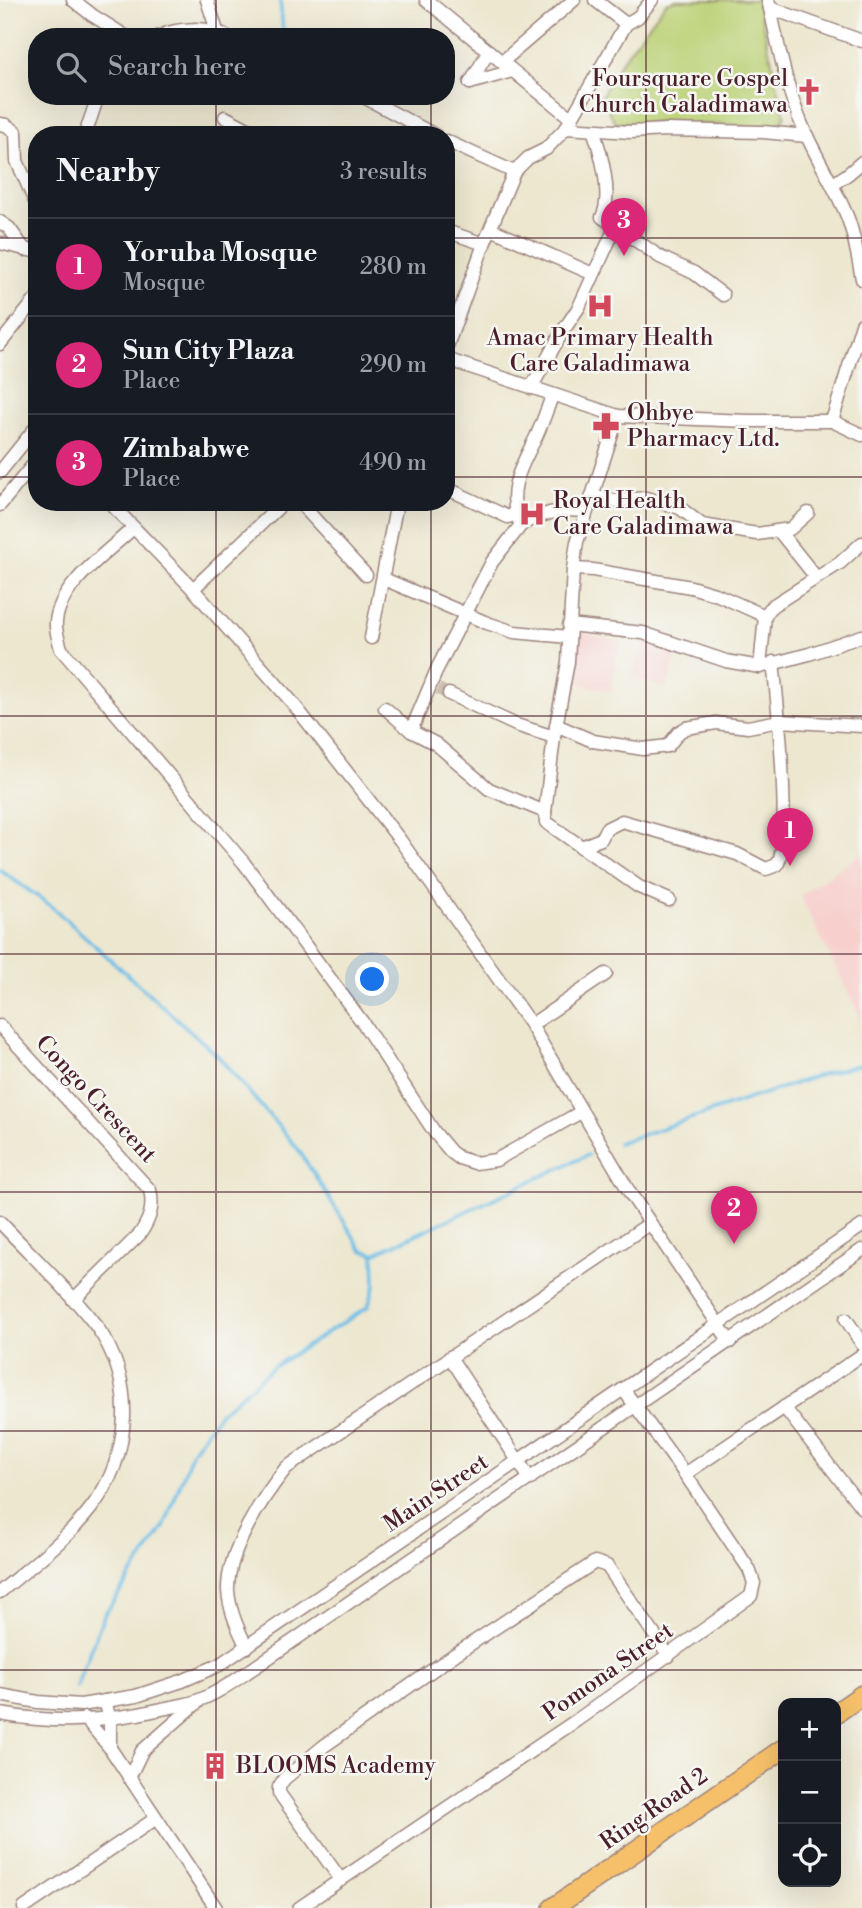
<!DOCTYPE html>
<html lang="en">
<head>
<meta charset="utf-8">
<style>
	body { margin:0; font-family:"Libre Bodoni",serif; background:#20242c; color:#f1f3f6 }
	.controls { position:absolute; right:21px; bottom:21px; display:grid; overflow:hidden; border-radius:14px; box-shadow:0 7px 28px #0002 }
	.controls button { width:63px; height:63px; display:grid; place-items:center; padding:0; border:0; border-bottom:2px solid #363941; background:#171b24; color:#f1f3f6; font:35px sans-serif }
	.you { position:absolute; left:373px; top:980px; width:24px; height:24px; margin:-18px; border:5px solid #fff; border-radius:50%; background:#1a73e8; box-shadow:0 0 0 10px #1a73e833 }
	.badge { display:grid; place-items:center; width:46px; height:46px; border-radius:50%; background:#db2777; color:#fff; font-size:23px; font-weight:700 }
	.pin { position:absolute; translate:-50% -58px; filter:drop-shadow(0 2px 4px #0008) }
	.pin::after { content:''; position:absolute; top:37px; width:24px; height:21px; background:inherit; clip-path:polygon(0 0,100% 0,50% 100%) }
	.list { margin:0; padding:0; list-style:none }
	h2 { display:flex; justify-content:space-between; align-items:center; height:91px; margin:0; padding:0 28px; font-size:30px }
	h2 small { font-size:23px; font-weight:400; color:#9ea1a6 }
	.list li { display:grid; grid-template-columns:46px 1fr auto; gap:21px; align-items:center; box-sizing:border-box; height:98px; padding:0 28px; border-top:2px solid #363941 }
	.list b { display:block; font-size:26px; white-space:nowrap }
	.list p { margin:0; font-size:23px; white-space:nowrap; color:#9ea1a6 }
	.list em { font-size:23px; font-style:normal; color:#9ea1a6 }
	.icon { flex:none; width:38px; height:38px; fill:none; stroke:currentColor; stroke-width:2; stroke-linecap:round; stroke-linejoin:round }
	.map { position:relative; flex:none; width:862px; height:1908px; overflow:hidden }
	.search { position:absolute; background:#171b24; box-shadow:0 7px 28px #0002; left:28px; top:28px; width:427px; height:77px; display:flex; align-items:center; gap:18px; box-sizing:border-box; padding:0 24px; border-radius:28px; color:#9ea1a6; font-size:26px }
	.panel { position:absolute; background:#171b24; box-shadow:0 7px 28px #0002; left:28px; top:126px; width:427px; height:385px; border-radius:28px }
	.map>svg:first-child { display:block }
	.built { fill:#f7d0ce }
	.green { fill:#bbd176; stroke:#827850; stroke-width:2 }
	.lines { fill:none; stroke-linecap:round; stroke-linejoin:round }
	.stream { stroke:#6abde6; stroke-width:3.5 }
	.street-tunnel { stroke:#ccbfae; stroke-width:12; stroke-dasharray:12 6; stroke-linecap:butt }
	.street-casing { stroke:#9c837d; stroke-width:15 }
	.primary-casing { stroke:#9c837d; stroke-width:22 }
	.street { stroke:#fff; stroke-width:12 }
	.primary { stroke:#f6c06b; stroke-width:19 }
	.grid { fill:none; stroke:#4a1f2b; stroke-width:2; stroke-opacity:0.55 }
	.labels { text-anchor:middle; dominant-baseline:central; stroke-width:5; stroke-linejoin:round; paint-order:stroke }
	.poi-label { font-size:23px; fill:#4a1f2b; stroke:#f6f6f2; text-anchor:start }
	.street-label { font-size:23px; fill:#4a1f2b; stroke:#f6f6f2 }
</style>
</head>
<body>
<div class="map">
<svg width="862" height="1908" viewBox="0 0 862 1908">
	<rect width="100%" height="100%" fill="#f6f6f2"/>
	<filter id="ink" filterUnits="userSpaceOnUse"><feTurbulence type="fractalNoise" baseFrequency=".0143" numOctaves="2"/><feDisplacementMap in="SourceGraphic" scale="14" xChannelSelector="R" yChannelSelector="G"/><feConvolveMatrix kernelMatrix="1 2 1 2 8 2 1 2 1" color-interpolation-filters="sRGB"/></filter>
	<filter id="wash" filterUnits="userSpaceOnUse"><feTurbulence type="fractalNoise" baseFrequency=".00686" numOctaves="4" result="noise"/><feDisplacementMap in="SourceGraphic" scale="28" xChannelSelector="R" yChannelSelector="G"/><feGaussianBlur stdDeviation="1.57" result="paint"/><feColorMatrix in="noise" values="0 0 0 0 0 0 0 0 0 0 0 0 0 0 0 0 0 1.4 0 .05"/><feComposite in="paint" operator="in"/></filter>
	<g filter="url(#wash)">
		<rect width="100%" height="100%" fill="#ede7cf"/>
		<g class="built">
			<polygon points="579,632 621,642 610,691 567,681"/>
			<polygon points="644,639 679,650 666,689 631,677"/>
			<polygon points="862,853 862,1021 800,896"/>
		</g>
		<polygon class="green" points="676,0 757,0 785,116 776,128 669,123 616,124 601,97 620,63 666,3"/>
		<g class="lines">
			<g class="stream">
				<polyline points="280,0 283,31"/>
				<polyline points="0,870 51,906 217,1055 298,1149 362,1250 374,1254 588,1155"/>
				<polyline points="618,1143 826,1073 862,1064"/>
				<polyline points="76,1687 104,1615 164,1527 193,1450 219,1414 273,1367 368,1307 375,1285 374,1255"/>
			</g>
		</g>
	</g>
	<g filter="url(#ink)">
		<g class="lines">
			<polyline class="street-tunnel" points="438,689 449,694"/>
			<defs>
				<g id="street">
					<polyline points="73,0 92,15 127,37"/>
					<polyline points="207,0 217,31"/>
					<polyline points="426,0 572,119"/>
					<polyline points="595,0 626,24"/>
					<path d="M768 0C778 42 785 85 802 125 815 156 834 185 847 216 855 236 858 258 862 279"/>
					<polyline points="770,8 862,41"/>
					<path d="M158 37C177 27 209 26 228 37"/>
					<polyline points="502,62 574,0"/>
					<polyline points="470,83 512,71"/>
					<polyline points="470,83 489,51"/>
					<polyline points="362,96 435,135"/>
					<polyline points="225,117 259,135"/>
					<polyline points="0,124 6,125 16,132 17,161 37,206"/>
					<polyline points="566,128 631,132 666,130 763,132 807,136"/>
					<path d="M593 130C601 152 613 196 602 217L660 257 694 273 723 295"/>
					<polyline points="85,135 98,96"/>
					<polyline points="446,141 514,172"/>
					<polyline points="833,184 848,174 862,162"/>
					<polyline points="0,222 9,228 25,250"/>
					<polyline points="491,229 593,274"/>
					<polyline points="446,231 484,244"/>
					<polyline points="0,243 37,252"/>
					<polyline points="0,344 37,298"/>
					<polyline points="446,349 484,244 514,172 528,158 546,149 566,128 626,24 638,17 652,0"/>
					<polyline points="446,359 618,416 749,421 832,421 862,435"/>
					<polyline points="531,388 561,334 579,307 615,228"/>
					<polyline points="618,416 577,542 573,569 568,662 554,737 545,812 546,822 639,887 669,900"/>
					<polyline points="832,421 862,324"/>
					<polyline points="0,472 37,426"/>
					<polyline points="446,488 508,517 515,514"/>
					<polyline points="592,496 616,501 646,498 680,508 702,525 757,534 790,529 808,513"/>
					<polyline points="109,502 193,589 291,701 400,840 531,1025 630,1193 730,1342"/>
					<polyline points="299,502 366,575"/>
					<polyline points="0,505 37,460"/>
					<path d="M521 525C504 493 522 465 536 437 542 424 547 410 552 396"/>
					<path d="M133 528C107 553 59 585 56 622 55 631 59 640 61 649L244 863 363 1023 435 1133 451 1152 459 1158 475 1163 496 1160 581 1112"/>
					<polyline points="779,531 815,576"/>
					<polyline points="573,569 593,570 691,587 718,595 765,616"/>
					<polyline points="384,579 487,623 514,632 569,637"/>
					<polyline points="193,589 284,502"/>
					<polyline points="569,625 643,633 726,661 760,667 809,654 862,636"/>
					<polyline points="371,638 397,502"/>
					<polyline points="760,667 765,616 772,606 840,563 862,543"/>
					<polyline points="449,694 516,725 554,737"/>
					<polyline points="385,708 411,731 436,744 489,789 545,812"/>
					<polyline points="556,725 593,741 643,749 668,746 679,732 686,728 716,723 748,727 779,721 862,726"/>
					<polyline points="411,731 438,667 492,562 521,525 534,518 550,513 567,510 586,511"/>
					<path d="M581 847 601 839 606 829 622 821 737 854 766 869 777 865C792 842 777 696 773 662"/>
					<polyline points="531,1025 606,974"/>
					<path d="M0 1026 150 1190C154 1207 150 1219 140 1234L73 1300"/>
					<path d="M0 1222C31 1255 71 1292 97 1327 116 1354 125 1385 124 1417 120 1504 60 1541 0 1592"/>
					<polyline points="846,1319 862,1344"/>
					<polyline points="450,1357 530,1479"/>
					<polyline points="784,1407 862,1508"/>
					<polyline points="685,1474 862,1355"/>
					<path d="M247 1647C238 1630 229 1610 228 1590 227 1551 263 1497 286 1468L649 1224"/>
					<polyline points="0,1695 38,1702 81,1705 136,1696 182,1681 219,1665 862,1226"/>
					<polyline points="105,1701 110,1719 110,1748"/>
					<path d="M0 1714C55 1724 108 1722 162 1709 174 1706 188 1705 199 1700 219 1693 238 1678 255 1667L862 1250"/>
					<polyline points="85,1718 110,1748 216,1908"/>
					<polyline points="129,1778 142,1751 198,1702"/>
					<polyline points="341,1880 279,1793 279,1787 284,1779 324,1746 454,1655 595,1562 607,1566 669,1656"/>
					<polyline points="24,1908 155,1819"/>
					<polyline points="299,1908 577,1720 751,1596 754,1583 749,1569 685,1474 623,1389"/>
				</g>
				<g id="primary">
					<polyline points="836,1713 862,1695"/>
					<polyline points="553,1908 783,1749"/>
				</g>
			</defs>
			<use href="#street" class="street-casing"/>
			<use href="#primary" class="primary-casing"/>
			<use href="#street" class="street"/>
			<use href="#primary" class="primary"/>
		</g>
	</g>
	<path class="grid" d="M216 0V37M431 0V37M646 0V1908M216 96V135M431 96V135M0 238H37M446 238H862M0 477H37M446 477H862M216 502V1908M431 502V1908M0 716H862M0 954H862M0 1192H862M0 1431H862M0 1670H862"/>
	<defs>
		<symbol id="church-bare" viewBox="-9 -9 18 18"><path d="M-1.2-6h2.4v3.5h3.3v2.4h-3.3V6h-2.4V-.1h-3.3v-2.4h3.3Z" fill="#d1495b" stroke="#f6f6f2" stroke-width="2.5" paint-order="stroke"/></symbol>
		<symbol id="hospital-bare" viewBox="-9 -9 18 18"><path d="M-5-5h3v3.5h4V-5h3V5h-3V1.5h-4V5h-3Z" fill="#d1495b" stroke="#f6f6f2" stroke-width="2.5" paint-order="stroke"/></symbol>
		<symbol id="pharmacy-bare" viewBox="-9 -9 18 18"><path d="M-2-6h4v4h4v4h-4v4h-4v-4h-4v-4h4Z" fill="#d1495b" stroke="#f6f6f2" stroke-width="2.5" paint-order="stroke"/></symbol>
		<symbol id="building-bare" viewBox="-9 -9 18 18"><path d="M-4-6H4V6H1V3H-1V6H-4ZM-2.5-4.3h1.7v1.8h-1.7ZM.8-4.3h1.7v1.8H.8ZM-2.5-1h1.7V.8h-1.7ZM.8-1h1.7V.8H.8Z" fill="#d1495b" stroke="#f6f6f2" stroke-width="2.5" paint-order="stroke"/></symbol>
	</defs>
	<g fill-rule="evenodd">
		<use href="#church-bare" x="790" y="73" width="38" height="38"/>
		<use href="#hospital-bare" x="581" y="287" width="38" height="38"/>
		<use href="#pharmacy-bare" x="587" y="407" width="38" height="38"/>
		<use href="#hospital-bare" x="513" y="495" width="38" height="38"/>
		<use href="#building-bare" x="196" y="1747" width="38" height="38"/>
	</g>
	<g class="labels">
		<g class="poi-label">
			<text x="788" y="79" text-anchor="end">Foursquare Gospel<tspan x="788" dy="26">Church Galadimawa</tspan></text>
			<text x="600" y="338" text-anchor="middle">Amac Primary Health<tspan x="600" dy="26">Care Galadimawa</tspan></text>
			<text x="627" y="413">Ohbye<tspan x="627" dy="26">Pharmacy Ltd.</tspan></text>
			<text x="553" y="501">Royal Health<tspan x="553" dy="26">Care Galadimawa</tspan></text>
			<text x="236" y="1766">BLOOMS Academy</text>
		</g>
		<g class="street-label">
			<text transform="translate(96 1099) rotate(47)">Congo Crescent</text>
			<text transform="translate(436 1493) rotate(-34)">Main Street</text>
			<text transform="translate(608 1672) rotate(-35)">Pomona Street</text>
			<text transform="translate(654 1809) rotate(-35)">Ring Road 2</text>
		</g>
	</g>
</svg>
<div class="controls">
<button>+</button>
<button>−</button>
<button><svg class="icon" aria-label="locate" viewBox="0 0 24 24"><circle cx="12" cy="12" r="6"/><path d="M12 2v4M12 18v4M2 12h4M18 12h4"/></svg></button>
</div>
<div class="you"></div>
<div class="pin badge" style="left:790px;top:866px">1</div>
<div class="pin badge" style="left:734px;top:1244px">2</div>
<div class="pin badge" style="left:624px;top:256px">3</div>
<div class="search"><svg class="icon" aria-label="search" viewBox="0 0 24 24"><circle cx="10" cy="10" r="6"/><path d="M15 15l6 6"/></svg>Search here</div>
<section class="panel">
<h2>Nearby<small>3 results</small></h2>
<ul class="list">
<li><span class="badge">1</span><div><b>Yoruba Mosque</b><p>Mosque</p></div><em>280 m</em></li>
<li><span class="badge">2</span><div><b>Sun City Plaza</b><p>Place</p></div><em>290 m</em></li>
<li><span class="badge">3</span><div><b>Zimbabwe</b><p>Place</p></div><em>490 m</em></li>
</ul>
</section>
</div>
</body>
</html>
